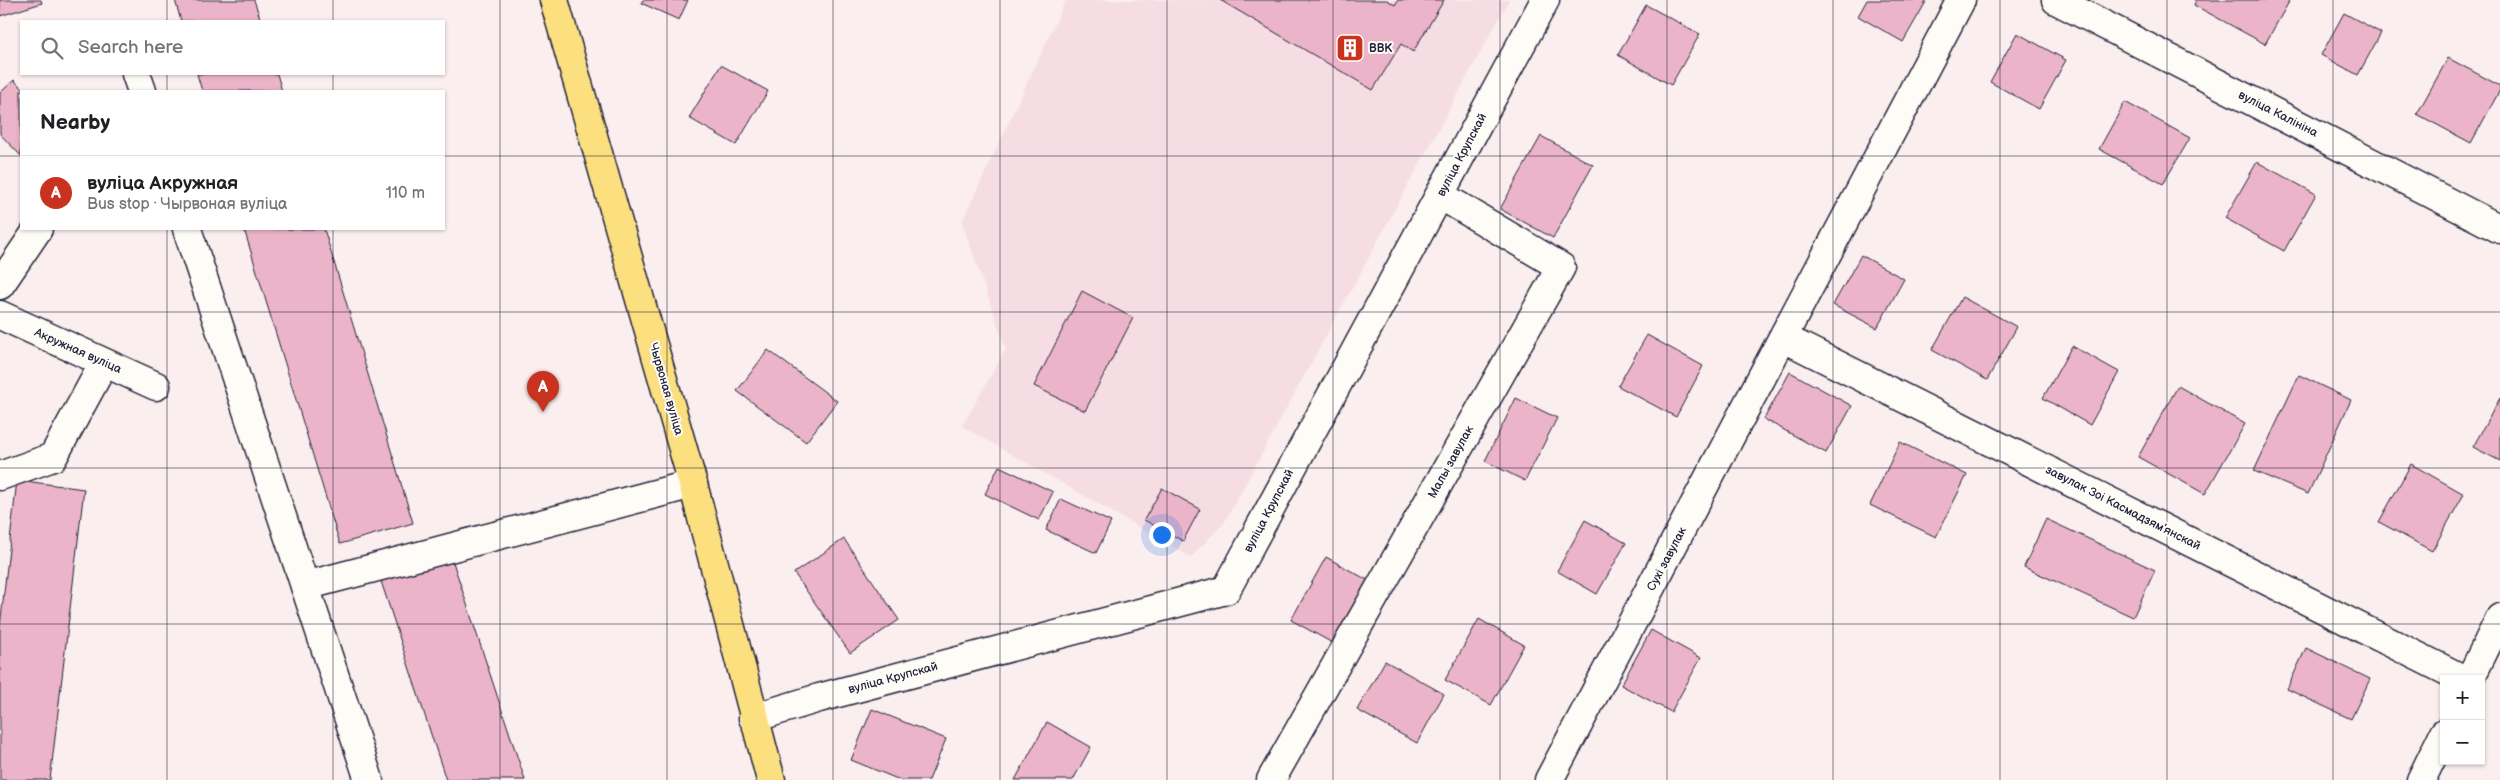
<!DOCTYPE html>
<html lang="en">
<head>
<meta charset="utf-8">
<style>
	body { margin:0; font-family:"Balsamiq Sans",sans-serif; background:#f6f6f6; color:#202124 }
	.controls { position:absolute; right:15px; bottom:15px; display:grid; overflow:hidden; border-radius:0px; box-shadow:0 1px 4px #0004 }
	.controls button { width:45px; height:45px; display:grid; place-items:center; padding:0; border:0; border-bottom:1px solid #e0e0e0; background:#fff; color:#202124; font:25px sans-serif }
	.you { position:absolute; left:1161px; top:534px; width:18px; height:18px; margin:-12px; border:4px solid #fff; border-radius:50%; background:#1a73e8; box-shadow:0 0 0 8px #1a73e833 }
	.badge { display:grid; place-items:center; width:32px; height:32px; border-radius:50%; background:#c8321e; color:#fff; font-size:16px; font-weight:700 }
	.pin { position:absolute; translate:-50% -41px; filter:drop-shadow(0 1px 2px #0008) }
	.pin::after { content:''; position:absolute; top:26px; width:18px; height:15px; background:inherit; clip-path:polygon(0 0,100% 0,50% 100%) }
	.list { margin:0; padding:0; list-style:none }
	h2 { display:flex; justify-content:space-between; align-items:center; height:65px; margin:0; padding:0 20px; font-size:21px }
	h2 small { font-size:16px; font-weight:400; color:#757577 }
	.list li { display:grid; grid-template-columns:32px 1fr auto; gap:15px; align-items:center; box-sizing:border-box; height:75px; padding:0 20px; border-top:1px solid #e0e0e0 }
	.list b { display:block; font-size:19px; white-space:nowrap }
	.list p { margin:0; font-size:16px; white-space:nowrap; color:#757577 }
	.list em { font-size:16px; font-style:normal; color:#757577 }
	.icon { flex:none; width:28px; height:28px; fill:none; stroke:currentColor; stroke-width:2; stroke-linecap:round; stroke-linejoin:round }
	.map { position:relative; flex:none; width:2500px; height:780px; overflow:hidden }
	.search { position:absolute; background:#fff; box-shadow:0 1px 4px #0004; left:20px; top:20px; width:425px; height:55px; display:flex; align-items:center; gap:12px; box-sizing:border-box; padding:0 18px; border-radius:0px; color:#757577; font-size:19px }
	.panel { position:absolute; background:#fff; box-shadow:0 1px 4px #0004; left:20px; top:90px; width:425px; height:140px; border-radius:0px }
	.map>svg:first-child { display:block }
	.built { fill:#f6dde3 }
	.building { fill:#ecb4c9; stroke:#22223b }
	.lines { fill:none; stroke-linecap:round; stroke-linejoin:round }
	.minor-casing { stroke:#22223b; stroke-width:31 }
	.major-casing { stroke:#22223b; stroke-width:31 }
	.minor { stroke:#fdfcf7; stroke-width:28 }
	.major { stroke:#fce080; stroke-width:28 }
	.grid { fill:none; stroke:#22223b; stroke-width:1; stroke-opacity:0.55 }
	.labels { text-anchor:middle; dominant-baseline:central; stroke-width:4; stroke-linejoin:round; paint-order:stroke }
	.poi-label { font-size:12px; font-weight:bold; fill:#22223b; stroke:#fdfcf7; text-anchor:start }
	.street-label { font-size:12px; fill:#22223b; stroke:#fdfcf7 }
</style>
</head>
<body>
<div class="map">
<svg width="2500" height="780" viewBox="0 0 2500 780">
	<rect width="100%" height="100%" fill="#faeeee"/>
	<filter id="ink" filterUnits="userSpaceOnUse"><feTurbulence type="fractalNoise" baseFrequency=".02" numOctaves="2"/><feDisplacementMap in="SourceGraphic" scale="10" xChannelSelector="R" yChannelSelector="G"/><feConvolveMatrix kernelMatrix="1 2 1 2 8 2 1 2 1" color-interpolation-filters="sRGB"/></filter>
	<g filter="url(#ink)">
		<polygon class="built" points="1066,0 1509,0 1224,523 1191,557 962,426 1006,349 962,222"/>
		<g class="building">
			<polygon points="0,0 41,0 42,3 0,16"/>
			<polygon points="175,0 254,0 261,21 181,21"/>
			<polygon points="643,0 688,0 679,20 641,3"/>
			<polygon points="1220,0 1387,0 1395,5 1398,0 1444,0 1413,52 1401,44 1373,90"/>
			<polygon points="1867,0 1927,0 1903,42 1858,16"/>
			<polygon points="2196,0 2290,0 2265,44 2194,5"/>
			<polygon points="1646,5 1700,34 1671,85 1618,55"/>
			<polygon points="2344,13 2381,33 2358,75 2321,55"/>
			<polygon points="2017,33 2066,60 2039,109 1990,82"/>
			<polygon points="2448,58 2500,86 2500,90 2471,143 2417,114"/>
			<polygon points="721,65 768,91 736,145 689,118"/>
			<polygon points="197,74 277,74 282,91 202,91"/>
			<polygon points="14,80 25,91 21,91 21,156 0,134 0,93"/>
			<polygon points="2125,102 2190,138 2163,184 2099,149"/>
			<polygon points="1541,136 1593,165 1553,238 1500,209"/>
			<polygon points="2257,162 2316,194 2284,251 2225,218"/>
			<polygon points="244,229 324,229 413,523 340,544"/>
			<polygon points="1861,255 1904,279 1877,328 1833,305"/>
			<polygon points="1082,291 1133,318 1085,411 1034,386"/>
			<polygon points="1962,297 2017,327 1987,380 1932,350"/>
			<polygon points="1647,335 1703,366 1676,417 1618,386"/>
			<polygon points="2072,346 2119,372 2090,425 2043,398"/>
			<polygon points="768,350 837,401 806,442 737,391"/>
			<polygon points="1790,372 1852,406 1826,453 1764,419"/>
			<polygon points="2299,375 2351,400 2308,494 2254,471"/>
			<polygon points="2178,386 2245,424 2205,494 2138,457"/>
			<polygon points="1516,398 1557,418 1525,481 1485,461"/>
			<polygon points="2500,398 2500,461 2473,447"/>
			<polygon points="1900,442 1967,475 1936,537 1870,505"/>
			<polygon points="2411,464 2464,494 2432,551 2379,522"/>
			<polygon points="999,466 1053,492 1039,520 985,494"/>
			<polygon points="17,480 84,489 50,780 0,780 0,627"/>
			<polygon points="1162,488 1200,509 1183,541 1144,520"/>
			<polygon points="1061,499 1111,522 1096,553 1046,530"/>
			<polygon points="2046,519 2155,570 2133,617 2024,567"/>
			<polygon points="1585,520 1626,543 1597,594 1557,571"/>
			<polygon points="844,539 899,620 850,653 794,573"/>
			<polygon points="450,553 525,780 446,780 379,575"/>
			<polygon points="1326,557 1371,582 1336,645 1291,620"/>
			<polygon points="1479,619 1524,645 1491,705 1445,680"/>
			<polygon points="1651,630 1701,658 1671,712 1621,685"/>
			<polygon points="2306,648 2370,679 2351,719 2287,689"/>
			<polygon points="1385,661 1444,694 1417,743 1357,710"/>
			<polygon points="872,709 946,739 929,780 900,780 851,760"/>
			<polygon points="1047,722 1091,747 1073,780 1015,780"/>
		</g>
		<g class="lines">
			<defs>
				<g id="minor">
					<polyline points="2056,0 2500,229"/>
					<polyline points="136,74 142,91"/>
					<polyline points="187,229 369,780"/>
					<polyline points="0,285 38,229"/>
					<polyline points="0,315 156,386"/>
					<polyline points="1784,338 2463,679"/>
					<polyline points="0,476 53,457 104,363"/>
					<polyline points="305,586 693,484"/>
					<polyline points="2470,679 2500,618"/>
					<polyline points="753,718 819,698 1226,590 1545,0"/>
					<polyline points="1271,780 1561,267 1440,195"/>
					<polyline points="1549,780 1961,0"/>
					<polyline points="2421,780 2444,733"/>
				</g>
				<polyline id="major" points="554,0 693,484 771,780"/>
			</defs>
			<use href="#minor" class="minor-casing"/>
			<use href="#major" class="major-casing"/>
			<use href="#minor" class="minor"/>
			<use href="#major" class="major"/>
		</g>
	</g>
	<path class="grid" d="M167 0V21M333 0V21M500 0V780M667 0V780M833 0V780M1000 0V780M1167 0V780M1333 0V780M1500 0V780M1667 0V780M1833 0V780M2000 0V780M2167 0V780M2333 0V780M167 74V91M333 74V91M0 156H21M444 156H2500M167 229V780M333 229V780M0 312H2500M0 468H2500M0 624H2500"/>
	<defs>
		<symbol id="building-square" viewBox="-11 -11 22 22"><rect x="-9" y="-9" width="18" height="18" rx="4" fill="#c8321e" stroke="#fdfcf7"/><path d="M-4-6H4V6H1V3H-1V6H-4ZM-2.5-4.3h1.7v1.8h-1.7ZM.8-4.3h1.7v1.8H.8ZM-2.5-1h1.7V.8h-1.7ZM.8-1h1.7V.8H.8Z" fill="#fff"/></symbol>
	</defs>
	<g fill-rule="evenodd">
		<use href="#building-square" x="1334" y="32" width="32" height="32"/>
	</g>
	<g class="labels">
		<g class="poi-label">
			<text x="1369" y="48">ВВК</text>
		</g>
		<g class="street-label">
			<text transform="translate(2278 114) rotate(27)">вуліца Калініна</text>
			<text transform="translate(1462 155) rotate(-62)">вуліца Крупскай</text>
			<text transform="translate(78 351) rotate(24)">Акружная вуліца</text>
			<text transform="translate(666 389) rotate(74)">Чырвоная вуліца</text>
			<text transform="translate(1451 462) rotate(-61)">Малы завулак</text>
			<text transform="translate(2123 508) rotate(27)">завулак Зоі Касмадзямʼянскай</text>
			<text transform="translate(1269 511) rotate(-62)">вуліца Крупскай</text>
			<text transform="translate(1667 559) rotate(-62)">Сухі завулак</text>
			<text transform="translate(893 678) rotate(-15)">вуліца Крупскай</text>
		</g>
	</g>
</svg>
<div class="controls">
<button>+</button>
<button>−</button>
</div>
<div class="you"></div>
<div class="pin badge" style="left:543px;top:412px">A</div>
<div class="search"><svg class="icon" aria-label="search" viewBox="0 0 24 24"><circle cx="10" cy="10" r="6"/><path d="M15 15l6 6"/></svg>Search here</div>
<section class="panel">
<h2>Nearby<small></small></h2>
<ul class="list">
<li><span class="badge">A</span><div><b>вуліца Акружная</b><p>Bus stop · Чырвоная вуліца</p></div><em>110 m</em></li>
</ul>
</section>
</div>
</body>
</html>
